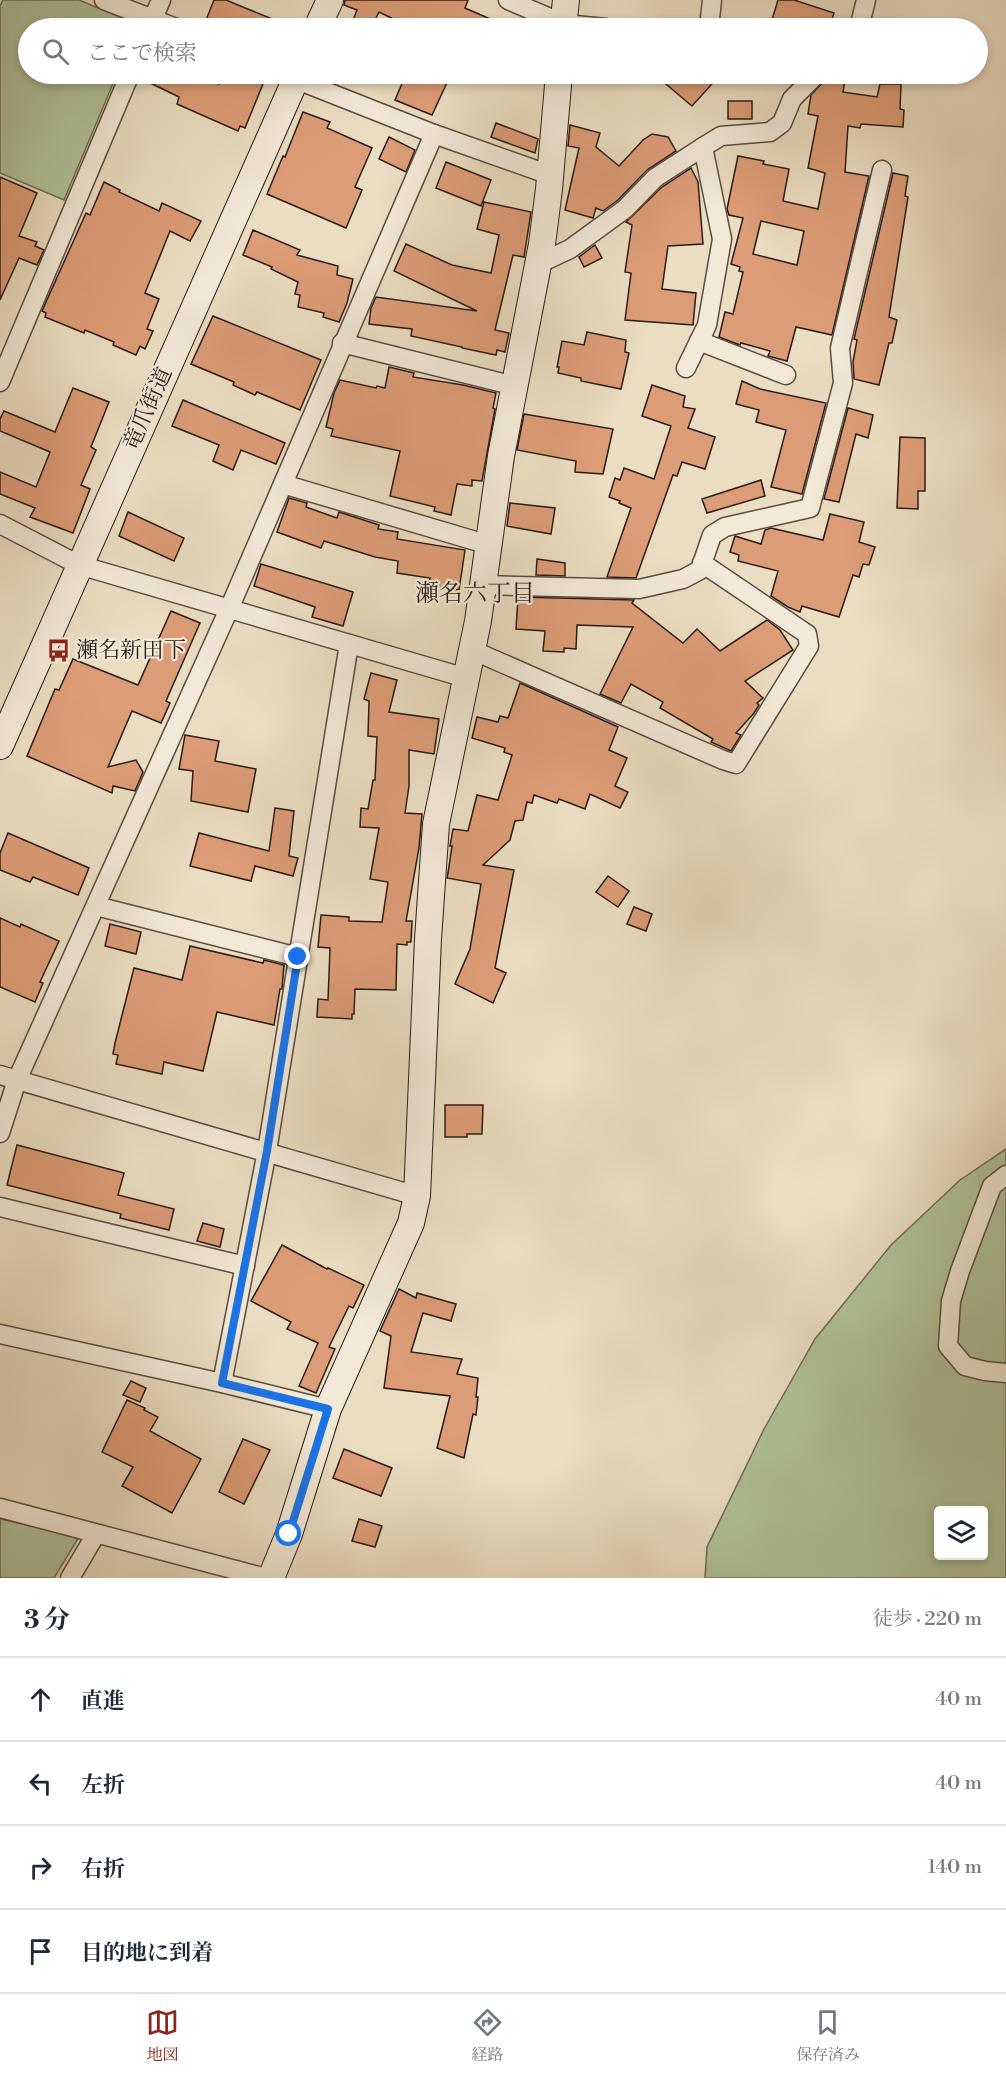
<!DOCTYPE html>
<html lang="ja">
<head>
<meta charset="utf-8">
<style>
	body { margin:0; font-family:"Libre Bodoni","Noto Serif JP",serif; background:#f2f2f3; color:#1f2937 }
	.controls { position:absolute; right:18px; bottom:18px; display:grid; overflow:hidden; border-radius:6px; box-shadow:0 3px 9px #0003 }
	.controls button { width:54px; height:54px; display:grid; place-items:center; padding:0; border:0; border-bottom:2px solid #e0e1e3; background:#fff; color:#1f2937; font:30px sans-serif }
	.stop { position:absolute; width:18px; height:18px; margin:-14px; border:4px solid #1a73e8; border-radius:50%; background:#fff }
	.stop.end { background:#1a73e8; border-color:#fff; box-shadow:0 2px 6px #0008 }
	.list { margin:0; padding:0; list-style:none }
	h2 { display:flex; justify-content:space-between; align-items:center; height:78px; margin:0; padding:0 24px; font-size:26px }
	h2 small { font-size:20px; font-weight:400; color:#747a83 }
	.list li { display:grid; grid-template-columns:39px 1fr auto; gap:18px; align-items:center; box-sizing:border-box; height:84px; padding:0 24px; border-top:2px solid #e0e1e3 }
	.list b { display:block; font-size:22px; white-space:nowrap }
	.list em { font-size:20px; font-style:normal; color:#747a83 }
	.icon { flex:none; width:33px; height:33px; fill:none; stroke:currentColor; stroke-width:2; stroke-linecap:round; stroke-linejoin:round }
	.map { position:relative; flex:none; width:1006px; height:1578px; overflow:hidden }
	.search { position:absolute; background:#fff; box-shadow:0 3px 9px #0003; left:18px; right:18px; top:18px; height:66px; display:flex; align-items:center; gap:15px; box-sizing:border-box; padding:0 21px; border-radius:33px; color:#747a83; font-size:22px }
	.sheet { height:414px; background:#fff }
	nav { display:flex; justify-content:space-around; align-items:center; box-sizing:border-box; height:84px; border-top:2px solid #e0e1e3; background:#fff; font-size:16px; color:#747a83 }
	nav a { display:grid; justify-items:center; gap:3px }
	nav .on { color:#8f2418 }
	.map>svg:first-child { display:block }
	.green { fill:#b0c299; stroke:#6d6e58; stroke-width:1.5; fill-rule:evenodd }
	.building { fill:#dc9c77; stroke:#2a1b16; stroke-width:1.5; fill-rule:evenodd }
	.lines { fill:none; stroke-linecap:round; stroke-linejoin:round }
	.street-casing { stroke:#5a4c41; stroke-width:21 }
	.secondary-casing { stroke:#2a1b16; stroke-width:28 }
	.street { stroke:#f2e9d7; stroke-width:18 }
	.secondary { stroke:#f2e9d7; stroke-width:26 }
	.route { stroke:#1a73e8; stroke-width:8 }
	.labels { text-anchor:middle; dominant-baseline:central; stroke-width:4.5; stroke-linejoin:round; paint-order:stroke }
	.street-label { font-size:22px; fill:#2a1b16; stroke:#f2e9d7 }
	.poi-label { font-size:22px; fill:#2a1b16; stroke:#f2e9d7; text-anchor:start }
	.neighbourhood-label { font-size:24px; fill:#2a1b16; stroke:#f2e9d7 }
</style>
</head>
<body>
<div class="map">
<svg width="1006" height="1578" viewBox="0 0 1006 1578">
	<rect width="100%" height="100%" fill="#ebddc2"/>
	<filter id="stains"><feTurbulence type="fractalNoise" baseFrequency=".00333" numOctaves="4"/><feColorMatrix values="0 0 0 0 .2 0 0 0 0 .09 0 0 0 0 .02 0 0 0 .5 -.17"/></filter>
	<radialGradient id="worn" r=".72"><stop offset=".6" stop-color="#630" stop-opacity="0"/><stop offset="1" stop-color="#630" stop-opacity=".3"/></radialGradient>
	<g class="green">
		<polygon points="3,0 79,0 132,22 135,28 28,28 28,74 117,74 64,200 0,173 0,6"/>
		<path d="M1006 1149V1578H705L707 1547 764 1429 815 1339 891 1245 960 1180ZM938 1510H984V1556H938Z"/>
		<polygon points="0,1519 79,1537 54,1578 0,1578"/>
	</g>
	<g class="building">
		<polygon points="214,0 226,0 294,28 227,28 206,20"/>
		<polygon points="345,0 468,0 465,8 511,28 412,28 379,12 371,28 350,28 357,10 344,5"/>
		<polygon points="778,0 794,0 834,13 829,28 809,28 794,23 793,26 772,20"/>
		<polygon points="141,74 196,74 219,84 223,74 236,74 263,84 245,128 240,126 238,131 177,104 179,97 140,78"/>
		<polygon points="406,74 451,74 432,115 395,100"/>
		<polygon points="654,74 721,74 692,106"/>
		<polygon points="781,74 802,74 792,83 780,78"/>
		<path d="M828 77 845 80 843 92 877 97 880 84H901L900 109 904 110 903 127 861 124 860 128 848 126 845 172 869 176 832 335 796 327 787 361 768 356 770 351 741 343 740 345 719 337 725 312 733 314 743 272 739 271 740 267 731 264 743 218 729 215 727 209 738 156 764 161 763 164 789 169 783 201 818 209 825 173 808 168 818 116 808 114 811 95ZM761 221 804 231 797 265 753 254Z"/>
		<rect x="728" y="101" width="24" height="18"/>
		<polygon points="303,112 330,122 327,128 372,148 355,187 362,190 346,228 267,194 283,156 285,157"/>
		<polygon points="496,123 538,139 535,153 491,137"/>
		<polygon points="570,125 600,133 596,147 619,166 643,140 652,134 668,137 676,151 647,170 618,200 603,211 596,208 593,218 565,210 579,148 568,146"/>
		<polygon points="389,137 415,150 406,172 379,159"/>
		<polygon points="446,162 491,180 481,206 436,188"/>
		<polygon points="691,168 698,182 703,244 668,246 662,289 696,293 693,325 625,320 631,273 625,272 632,225 626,222 662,187"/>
		<polygon points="893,173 908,176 905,196 908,197 889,317 897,320 892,343 889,343 879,385 854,379 853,362 857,340 854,339"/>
		<polygon points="0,177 37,193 19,236 37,242 35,246 44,250 37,265 19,258 0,300"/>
		<polygon points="104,182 120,190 119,192 159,211 162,203 201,221 190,241 170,231 145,293 159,299 147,329 153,331 145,349 140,346 136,355 113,345 114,342 85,330 84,333 45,317 46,313 42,311 86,213 90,215"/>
		<polygon points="484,202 531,212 524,257 513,255 495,330 509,333 505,352 497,350 496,355 462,348 462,347 411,336 412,329 369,324 371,308 376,297 477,311 394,271 406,244 452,265 491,273 499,235 477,229"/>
		<polygon points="253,230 300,250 297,255 338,266 337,275 353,279 347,303 339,322 323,317 324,313 298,307 300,295 295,294 298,282 271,269 272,267 243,255"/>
		<polygon points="595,245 602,258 584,267 579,257"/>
		<polygon points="213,316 321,360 300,410 257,392 255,395 233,385 234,382 191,364"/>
		<polygon points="587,332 626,340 625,352 629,353 621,389 581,381 581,378 558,373 559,367 557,367 562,341 584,345"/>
		<polygon points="389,367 414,373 413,377 463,385 496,393 493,408 495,409 482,481 472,480 472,486 457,484 451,515 434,511 435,507 390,496 400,451 331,436 333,429 326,427 334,393 340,380 376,388 377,386 385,388"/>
		<polygon points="742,381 760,389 826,403 802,494 771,487 786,430 756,422 759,410 736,404"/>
		<polygon points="652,385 685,396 683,407 695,409 688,428 715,437 705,469 682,462 677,476 673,475 636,578 607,577 631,508 619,503 620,501 609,497 615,478 620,480 624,468 654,479 671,426 642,416"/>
		<polygon points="73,388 109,402 91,447 96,450 81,485 90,489 73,533 30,517 35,508 0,494 0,472 36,487 50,452 0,431 0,419 4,411 55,432"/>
		<polygon points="183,400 285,443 276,464 241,450 233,470 213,461 219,445 172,426"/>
		<polygon points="848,408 873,415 868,438 856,434 839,502 824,499"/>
		<polygon points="524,414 613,429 603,474 575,472 576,461 517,450"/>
		<polygon points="900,437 925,438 925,491 918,491 918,509 897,508"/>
		<polygon points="761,480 765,496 707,513 702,499"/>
		<polygon points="289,498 307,503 306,507 337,518 339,512 379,525 378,529 398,532 397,539 465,550 459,590 439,587 439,583 429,582 430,578 397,573 398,561 375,557 324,541 321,548 277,532"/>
		<polygon points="510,503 555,508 551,534 507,526"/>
		<polygon points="128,512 184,538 174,561 119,536"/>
		<polygon points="830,514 864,522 859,542 875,547 869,565 863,564 859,577 853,575 839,617 802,606 800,612 788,607 771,596 778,571 738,561 739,555 730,552 735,536 761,544 765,530 771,528 823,540"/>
		<polygon points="537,559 565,563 565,576 536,575"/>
		<polygon points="261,564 353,592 343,626 312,617 315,607 254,586"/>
		<polygon points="518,597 634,600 632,603 683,643 697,629 720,651 767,620 780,630 793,650 745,681 763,698 757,703 759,705 754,713 736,733 741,735 731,751 711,742 713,739 660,708 663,702 631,684 621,703 600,694 633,627 577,625 576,649 564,648 564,652 543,651 545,631 516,629"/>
		<polygon points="171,611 200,623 166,701 170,703 161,723 132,711 108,767 136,760 143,772 135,791 113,786 112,793 27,756 55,689 59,690 73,659 138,685"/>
		<polygon points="371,673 397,680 389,712 439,719 434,754 409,750 409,786 405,813 422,814 419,848 406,921 412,921 411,942 407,942 407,945 397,944 396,990 355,989 354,1014 352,1014 352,1019 317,1017 318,999 328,1000 330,948 318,947 321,915 349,917 349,921 382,922 388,882 370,879 379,828 360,827 361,808 368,809 373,780 375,780 377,737 368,736 369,701 364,699"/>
		<polygon points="520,683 618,727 609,750 627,758 615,786 628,792 620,808 590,794 585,809 559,799 557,803 534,795 532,803 527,802 523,820 515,821 510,840 483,865 514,870 495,968 506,973 493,1003 455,984 470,949 481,884 447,878 448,873 452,846 450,846 453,829 468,831 477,795 498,800 512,755 504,752 505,748 472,738 477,717 498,722 500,716 508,718"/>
		<polygon points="185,735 219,741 215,761 256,769 248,812 191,801 193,771 179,769"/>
		<polygon points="275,808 294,811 289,856 298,858 293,876 255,866 251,881 190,866 199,833 269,851"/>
		<polygon points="8,833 89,868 78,895 33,877 30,882 0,870 0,853"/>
		<polygon points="608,876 629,891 618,907 596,892"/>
		<polygon points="634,907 652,914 646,931 627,924"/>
		<polygon points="0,918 20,927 21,924 59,941 40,982 43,983 35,1002 0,987"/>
		<polygon points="110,924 141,932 136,954 105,946"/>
		<polygon points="190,946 263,963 264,960 284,965 282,989 280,989 274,1025 217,1012 203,1071 164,1062 162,1074 116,1064 118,1055 113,1054 115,1043 134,968 182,980"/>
		<polygon points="445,1105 483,1105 482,1134 467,1134 467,1137 445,1137"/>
		<polygon points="17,1145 124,1173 118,1195 174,1209 169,1230 120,1218 121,1214 7,1185"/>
		<polygon points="203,1223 224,1229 220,1247 197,1241"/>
		<polygon points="282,1245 327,1269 328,1268 364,1285 353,1308 349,1306 329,1347 335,1349 316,1393 299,1386 318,1343 287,1329 291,1322 251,1301"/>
		<polygon points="399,1289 416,1298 417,1293 456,1304 451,1321 423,1313 411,1352 462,1359 457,1374 478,1378 476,1397 478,1397 476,1415 473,1414 464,1458 437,1448 450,1396 384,1388 391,1336 380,1331"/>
		<polygon points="131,1381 146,1388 140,1402 123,1395"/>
		<polygon points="127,1400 145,1408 144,1410 158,1417 150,1431 201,1459 172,1513 122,1486 133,1467 102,1452"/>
		<polygon points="243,1439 270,1450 244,1504 219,1492"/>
		<polygon points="344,1449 392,1468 381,1496 333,1478"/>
		<polygon points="359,1519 382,1526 375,1547 352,1541"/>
	</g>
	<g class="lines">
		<defs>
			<g id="street">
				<polyline points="104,0 176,28"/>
				<polyline points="508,0 564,24 606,28"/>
				<polyline points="149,28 161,0"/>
				<polyline points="709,28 712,0"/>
				<polyline points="859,28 866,0"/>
				<polyline points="282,74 434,134 550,175"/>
				<polyline points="538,264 570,249 625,209 655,178 703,147"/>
				<polyline points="699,341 786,375"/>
				<polyline points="342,343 515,386"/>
				<polyline points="686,368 707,325 722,239 703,147 721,136 770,132 782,123 792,99 817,74"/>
				<polyline points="0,382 130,74"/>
				<polyline points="283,484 489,545"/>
				<polyline points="0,524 79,565 466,678"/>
				<polyline points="483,585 639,589 683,579 700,570 712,535 725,527 810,508 843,383 840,348 882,170"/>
				<polyline points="472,650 723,760 736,764 809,646 807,634 702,563"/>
				<polyline points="96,906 298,957"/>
				<polyline points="0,1075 417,1196"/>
				<polyline points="0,1133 17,1080 229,609 434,134"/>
				<polyline points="1006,1175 992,1186 960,1271 951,1301 948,1346 965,1366 985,1371 1006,1373"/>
				<polyline points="0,1207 245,1266"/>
				<polyline points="0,1334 222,1383 328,1409"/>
				<polyline points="222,1383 267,1151 349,644"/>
				<polyline points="0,1508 266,1578"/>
				<polyline points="70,1578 96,1534"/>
			</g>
			<g id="secondary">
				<polyline points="317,28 330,0"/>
				<polyline points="563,28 566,0"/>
				<polyline points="0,746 298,74"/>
				<polyline points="271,1578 289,1534 328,1409 411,1223 417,1196 428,939 436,824 478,621 501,456 542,244 549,189 559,74"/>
			</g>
		</defs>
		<use href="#street" class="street-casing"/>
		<use href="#secondary" class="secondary-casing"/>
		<use href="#street" class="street"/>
		<use href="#secondary" class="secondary"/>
	</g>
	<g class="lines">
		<polyline class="route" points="289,1534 328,1409 222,1383 267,1151 298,957"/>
	</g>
	<defs>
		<symbol id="bus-bare" viewBox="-9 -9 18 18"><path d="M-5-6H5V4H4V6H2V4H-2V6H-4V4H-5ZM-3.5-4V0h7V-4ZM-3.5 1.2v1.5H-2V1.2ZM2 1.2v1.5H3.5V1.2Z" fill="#8f2418" stroke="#f2e9d7" stroke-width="2.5" paint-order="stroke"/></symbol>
	</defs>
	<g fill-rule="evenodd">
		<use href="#bus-bare" x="42" y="634" width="33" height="33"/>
	</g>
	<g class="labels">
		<g class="street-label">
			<text transform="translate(148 409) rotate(-66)">竜爪街道</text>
		</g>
		<g class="poi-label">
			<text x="76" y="650">瀬名新田下</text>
		</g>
		<g class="neighbourhood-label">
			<text x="475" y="594">瀬名六丁目</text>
		</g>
	</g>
	<rect width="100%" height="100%" filter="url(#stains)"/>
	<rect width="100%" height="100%" fill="url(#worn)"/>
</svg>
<div class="controls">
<button><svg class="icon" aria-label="layers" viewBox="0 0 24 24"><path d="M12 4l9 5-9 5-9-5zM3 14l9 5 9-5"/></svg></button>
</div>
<div class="stop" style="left:289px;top:1534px"></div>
<div class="stop end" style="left:298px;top:957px"></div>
<div class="search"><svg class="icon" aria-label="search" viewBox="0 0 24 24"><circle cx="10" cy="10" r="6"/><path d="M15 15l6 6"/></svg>ここで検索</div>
</div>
<section class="sheet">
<h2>3 分<small>徒歩 · 220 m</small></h2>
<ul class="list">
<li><svg class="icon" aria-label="ahead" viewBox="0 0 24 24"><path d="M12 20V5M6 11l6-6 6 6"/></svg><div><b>直進</b></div><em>40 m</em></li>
<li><svg class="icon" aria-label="left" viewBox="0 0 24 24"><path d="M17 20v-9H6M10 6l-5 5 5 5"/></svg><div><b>左折</b></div><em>40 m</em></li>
<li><svg class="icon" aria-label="right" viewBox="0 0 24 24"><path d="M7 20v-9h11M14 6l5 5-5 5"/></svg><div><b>右折</b></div><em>140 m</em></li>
<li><svg class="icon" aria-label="arrive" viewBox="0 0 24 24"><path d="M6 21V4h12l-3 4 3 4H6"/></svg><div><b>目的地に到着</b></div></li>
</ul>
</section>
<nav>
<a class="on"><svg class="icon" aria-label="map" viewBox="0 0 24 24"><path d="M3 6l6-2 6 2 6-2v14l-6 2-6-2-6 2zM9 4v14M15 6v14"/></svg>地図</a>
<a><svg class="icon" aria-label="directions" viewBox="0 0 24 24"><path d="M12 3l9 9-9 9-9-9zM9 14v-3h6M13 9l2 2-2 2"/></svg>経路</a>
<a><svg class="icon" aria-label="saved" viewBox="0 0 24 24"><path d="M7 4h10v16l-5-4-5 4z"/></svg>保存済み</a>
</nav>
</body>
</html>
